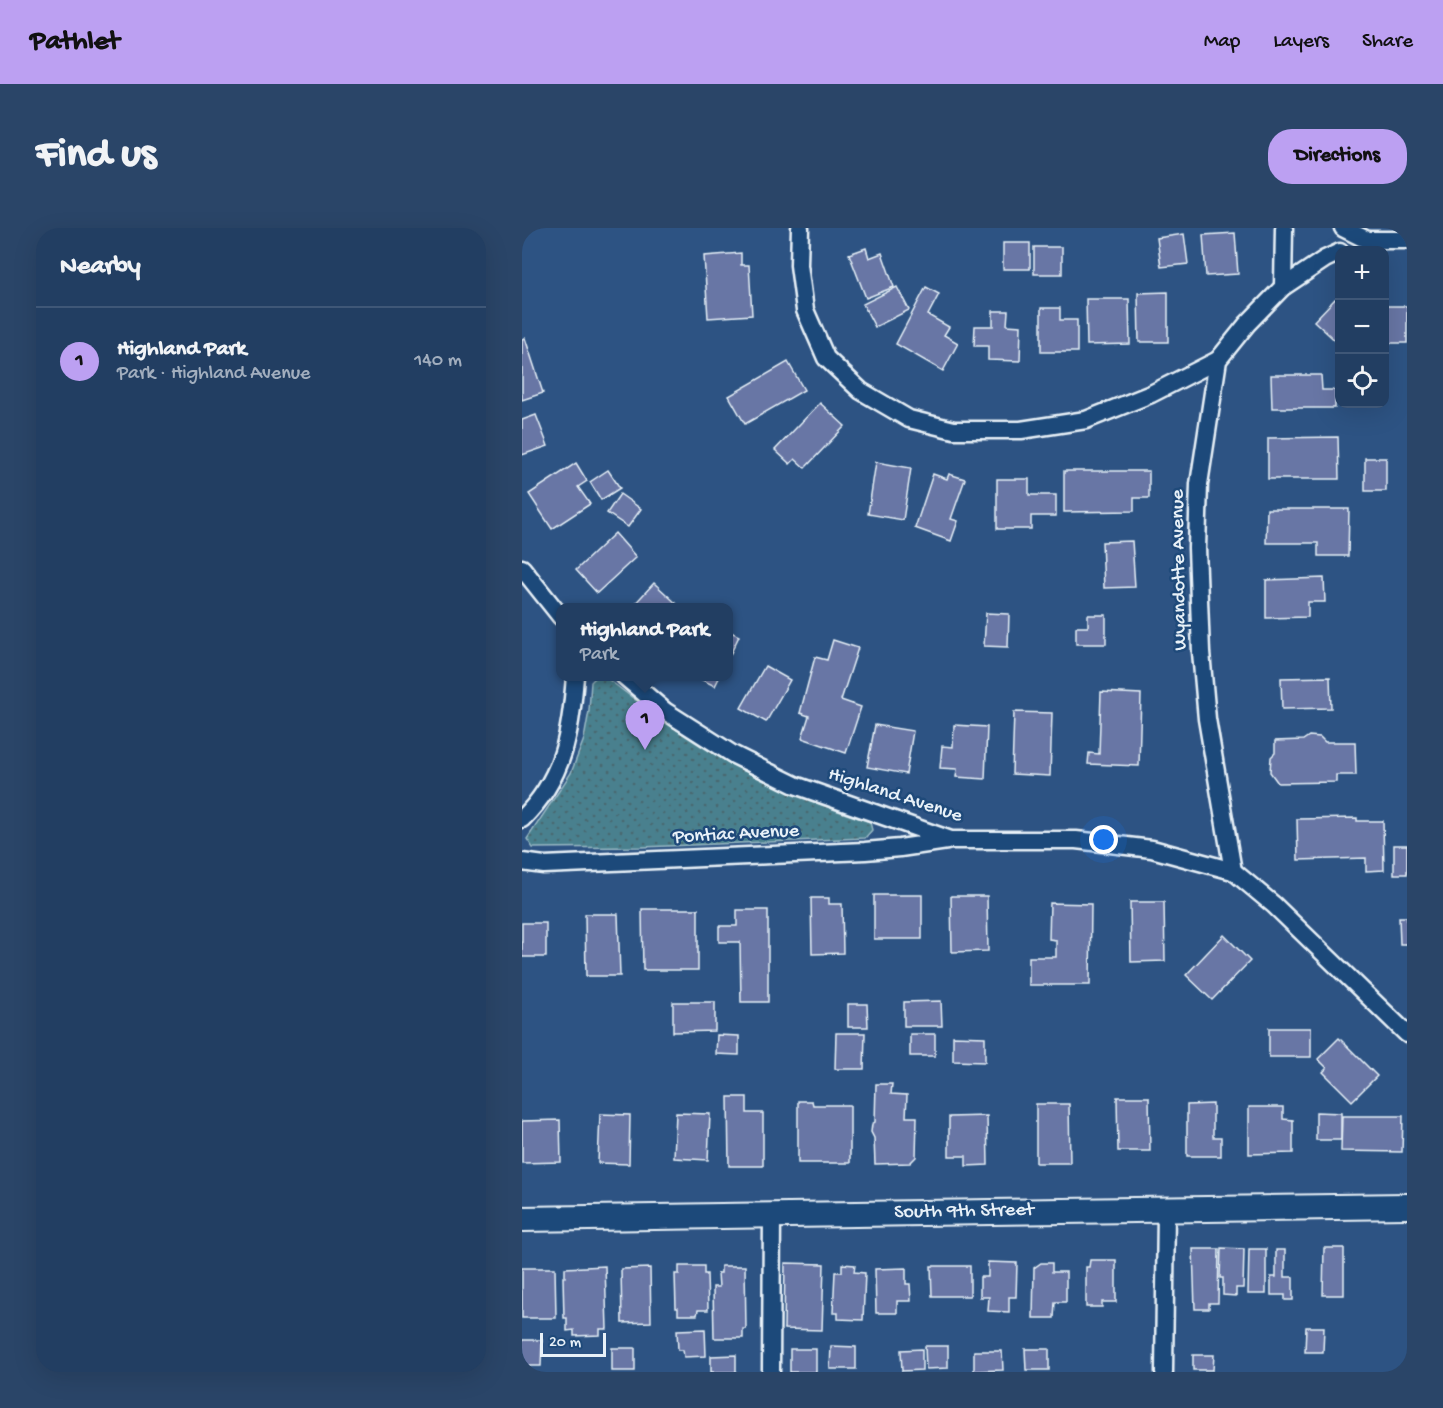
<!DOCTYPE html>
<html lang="en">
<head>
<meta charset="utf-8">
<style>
	body { margin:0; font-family:"Gochi Hand",sans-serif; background:#2a4568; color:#f1f3f6 }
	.controls { position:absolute; right:18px; top:18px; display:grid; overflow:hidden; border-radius:12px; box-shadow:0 6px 24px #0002 }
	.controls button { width:54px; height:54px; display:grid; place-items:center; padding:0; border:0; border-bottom:2px solid #3f5777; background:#223e62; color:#f1f3f6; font:30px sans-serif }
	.scale { position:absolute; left:18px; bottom:15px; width:66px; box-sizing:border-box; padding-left:6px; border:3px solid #e8f1f8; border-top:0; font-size:16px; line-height:21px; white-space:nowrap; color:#e8f1f8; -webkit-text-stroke:4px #1f4a7a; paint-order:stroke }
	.you { position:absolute; left:582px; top:612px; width:21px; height:21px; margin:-15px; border:4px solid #fff; border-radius:50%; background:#1a73e8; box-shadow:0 0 0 9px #1a73e833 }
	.badge { display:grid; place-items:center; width:39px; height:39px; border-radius:50%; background:#bca0f2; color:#111; font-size:20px; font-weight:700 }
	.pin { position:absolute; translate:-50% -50px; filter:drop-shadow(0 2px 3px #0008) }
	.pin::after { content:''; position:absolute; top:32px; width:21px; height:18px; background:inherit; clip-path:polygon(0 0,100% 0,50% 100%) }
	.popup { position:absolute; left:34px; top:375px; width:177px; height:78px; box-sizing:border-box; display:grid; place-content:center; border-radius:12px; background:#223e62; filter:drop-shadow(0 2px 4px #0005); font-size:20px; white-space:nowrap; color:#a2aebe }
	.popup b { font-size:22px; color:#f1f3f6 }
	.popup::after { content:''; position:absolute; left:50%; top:100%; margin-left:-12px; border:12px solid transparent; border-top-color:#223e62 }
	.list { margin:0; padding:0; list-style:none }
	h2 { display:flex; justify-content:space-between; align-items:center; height:78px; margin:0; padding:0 24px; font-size:26px }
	h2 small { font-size:20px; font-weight:400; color:#a2aebe }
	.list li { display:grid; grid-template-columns:39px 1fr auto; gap:18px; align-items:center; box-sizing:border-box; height:108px; padding:0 24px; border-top:2px solid #3f5777 }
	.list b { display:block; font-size:22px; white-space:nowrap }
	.list p { margin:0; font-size:20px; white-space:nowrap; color:#a2aebe }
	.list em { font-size:20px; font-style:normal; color:#a2aebe }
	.icon { flex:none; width:33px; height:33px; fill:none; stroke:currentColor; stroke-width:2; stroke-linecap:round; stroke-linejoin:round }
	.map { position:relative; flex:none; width:885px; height:1144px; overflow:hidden; border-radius:24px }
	header { display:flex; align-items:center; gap:36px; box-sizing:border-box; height:84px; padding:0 30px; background:#bca0f2; color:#111 }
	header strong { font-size:28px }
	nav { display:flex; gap:33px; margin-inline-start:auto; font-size:21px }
	.intro { display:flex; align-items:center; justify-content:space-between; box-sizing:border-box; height:144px; padding:0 36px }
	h1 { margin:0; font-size:42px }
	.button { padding:15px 27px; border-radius:24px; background:#bca0f2; color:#111; font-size:21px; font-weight:700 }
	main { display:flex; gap:36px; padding:0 36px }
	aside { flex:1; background:#223e62; border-radius:24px; box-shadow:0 6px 24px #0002 }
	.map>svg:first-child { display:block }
	.park { fill:url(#park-dots); stroke:#99b8c3; stroke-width:1.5 }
	.building { fill:#6776a5; stroke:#e8f1f8; stroke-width:1.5 }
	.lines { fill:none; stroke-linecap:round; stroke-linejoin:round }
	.street-casing { stroke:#e8f1f8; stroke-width:21 }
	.secondary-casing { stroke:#e8f1f8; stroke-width:28 }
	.street { stroke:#1f4a7a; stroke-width:16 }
	.secondary { stroke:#1f4a7a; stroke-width:24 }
	.labels { text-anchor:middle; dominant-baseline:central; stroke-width:5; stroke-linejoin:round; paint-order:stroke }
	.street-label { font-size:20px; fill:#e8f1f8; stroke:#1f4a7a }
</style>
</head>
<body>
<header>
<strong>Pathlet</strong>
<nav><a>Map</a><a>Layers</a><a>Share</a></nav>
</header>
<div class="intro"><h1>Find us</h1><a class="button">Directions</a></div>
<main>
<aside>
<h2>Nearby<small></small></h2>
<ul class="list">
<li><span class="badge">1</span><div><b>Highland Park</b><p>Park · Highland Avenue</p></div><em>140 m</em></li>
</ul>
</aside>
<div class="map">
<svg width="885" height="1144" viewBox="0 0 885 1144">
	<defs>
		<pattern id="park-dots" width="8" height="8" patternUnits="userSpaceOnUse" patternTransform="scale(1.5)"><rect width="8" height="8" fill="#4a808e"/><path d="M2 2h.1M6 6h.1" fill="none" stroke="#48676f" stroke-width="1.8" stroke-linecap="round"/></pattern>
	</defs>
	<rect width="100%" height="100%" fill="#2d5383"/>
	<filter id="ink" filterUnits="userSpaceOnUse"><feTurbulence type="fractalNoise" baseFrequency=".0167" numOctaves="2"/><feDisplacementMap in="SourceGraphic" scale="12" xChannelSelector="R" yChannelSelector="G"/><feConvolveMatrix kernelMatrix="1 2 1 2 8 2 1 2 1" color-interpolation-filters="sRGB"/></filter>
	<g filter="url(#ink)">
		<path class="park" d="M75 448 83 449C122 478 161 509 204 533 249 558 299 578 348 594L350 602 343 610 120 619 11 620 5 611 49 545 62 511 67 483 69 454Z"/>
		<g class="building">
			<polygon points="713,5 716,46 684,48 681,7"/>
			<polygon points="662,6 666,36 639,39 635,10"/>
			<rect x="481" y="15" width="27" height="26"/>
			<rect x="512" y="19" width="28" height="27"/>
			<polygon points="344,20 347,30 360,25 372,59 344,70 327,26"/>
			<polygon points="219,25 219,37 227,37 230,87 186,90 182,28"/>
			<polygon points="375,59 387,82 353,99 341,76"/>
			<polygon points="404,59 417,66 406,87 427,99 422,107 436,115 421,143 374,116"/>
			<polygon points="646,64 646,114 617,114 616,65"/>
			<polygon points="564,71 607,71 608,116 565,117"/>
			<polygon points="813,71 818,75 818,117 792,93"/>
			<polygon points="865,78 885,78 885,115 866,115"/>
			<polygon points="519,80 538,80 538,92 555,92 555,124 519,124"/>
			<polygon points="471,83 486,83 485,97 499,98 498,133 466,132 466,118 452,118 453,98 471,98"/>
			<polygon points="3,110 21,165 0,172 0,111"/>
			<polygon points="266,134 282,162 223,196 207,168"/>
			<polygon points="749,147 799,147 800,162 813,162 813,180 750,180"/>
			<polygon points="298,175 323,198 283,240 273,231 268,236 253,222"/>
			<polygon points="14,187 26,218 0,227 0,192"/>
			<polygon points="816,209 817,251 746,251 746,210"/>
			<rect x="843" y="230" width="21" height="33"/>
			<polygon points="354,234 389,240 381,292 346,286"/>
			<polygon points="54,235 65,253 56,259 68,276 30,301 7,266"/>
			<polygon points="86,242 98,260 79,272 68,254"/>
			<polygon points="542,243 627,243 627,270 612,270 612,283 542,284"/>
			<polygon points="411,246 425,251 427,246 443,251 429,291 436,293 429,313 393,300"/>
			<polygon points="475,251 507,251 507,267 534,267 534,288 509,288 509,301 475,301"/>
			<polygon points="98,266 119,281 106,299 85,285"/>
			<polygon points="745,281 827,281 826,328 796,328 796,315 744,315"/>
			<polygon points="93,305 114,329 75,365 54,342"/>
			<polygon points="610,313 613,359 582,360 580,314"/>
			<polygon points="802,350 803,374 786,374 786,389 744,390 744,352"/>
			<polygon points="132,355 157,378 155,380 109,380"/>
			<polygon points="464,385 487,386 486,419 462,418"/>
			<polygon points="566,387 584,387 584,416 554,416 554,399 566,399"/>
			<polygon points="207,403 217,408 207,429"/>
			<polygon points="311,412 336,420 319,472 339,479 324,525 280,510 287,488 278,485 293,429 305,432"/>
			<polygon points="243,438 268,452 244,494 219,480"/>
			<polygon points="172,448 198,448 193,458"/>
			<polygon points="808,449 809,480 760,481 759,450"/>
			<polygon points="579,464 619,466 617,538 566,536 567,525 577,526"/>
			<polygon points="492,484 530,485 528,548 490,546"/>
			<polygon points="353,497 391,503 384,546 345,539"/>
			<polygon points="432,497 465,499 463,551 434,549 435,541 418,540 420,518 431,519"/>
			<polygon points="787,508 798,509 803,514 833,514 834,547 814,547 814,554 756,555 748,544 749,529 753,525 753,513 781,512"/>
			<polygon points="835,590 835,593 861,593 862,642 844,643 844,630 776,632 775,591"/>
			<rect x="872" y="617" width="13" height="29"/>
			<rect x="352" y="667" width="48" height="44"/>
			<polygon points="429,668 465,668 466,723 430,724"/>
			<polygon points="289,670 307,670 307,676 320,676 321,725 290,726"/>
			<polygon points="608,674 642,674 643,733 609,734"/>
			<polygon points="528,675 569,676 568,757 507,757 507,729 534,729 534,712 527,711"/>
			<polygon points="120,681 176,681 176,742 121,742"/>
			<polygon points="215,682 246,682 246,774 219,774 218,714 197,714 197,698 215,698"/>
			<polygon points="63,686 96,686 98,748 64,748"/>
			<polygon points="877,689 885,689 885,716 878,716"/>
			<rect x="0" y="695" width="24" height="34"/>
			<polygon points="702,707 728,733 690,772 664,747"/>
			<polygon points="419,773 420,798 382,798 382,774"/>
			<polygon points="151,774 193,774 193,803 151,804"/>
			<polygon points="326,776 345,776 346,799 326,799"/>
			<rect x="747" y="800" width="42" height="29"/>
			<polygon points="314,805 343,805 342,841 313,841"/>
			<rect x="388" y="806" width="25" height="22"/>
			<polygon points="195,807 217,808 217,827 194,826"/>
			<polygon points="431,808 463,809 463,834 431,833"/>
			<polygon points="817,810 855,848 830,873 801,844 805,840 796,831"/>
			<polygon points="354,856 370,856 369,866 385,867 384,889 395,889 394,929 388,935 353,936 352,910 349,904 350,896 353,894"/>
			<polygon points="206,869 225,869 225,885 241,885 241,938 207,938"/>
			<polygon points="595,869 627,869 628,923 596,923"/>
			<polygon points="276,873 290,873 291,877 328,877 328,935 276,935"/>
			<polygon points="514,876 547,876 548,935 514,935"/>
			<polygon points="691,876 691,909 699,909 699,928 665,928 665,877"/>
			<polygon points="727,879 761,879 761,891 771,892 771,925 727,926"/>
			<polygon points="794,884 819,885 819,912 794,912"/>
			<polygon points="154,885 188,886 186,932 152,930"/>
			<polygon points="78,886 108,887 107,936 76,935"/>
			<polygon points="465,888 466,937 444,938 444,928 427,928 427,889"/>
			<polygon points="820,888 881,888 880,924 819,923"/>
			<polygon points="38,892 39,934 0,935 0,893"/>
			<polygon points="699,1020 722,1021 721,1060 714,1060 714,1068 701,1067 701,1050 698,1050"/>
			<polygon points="802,1020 822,1020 822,1067 801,1067"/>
			<polygon points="671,1021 697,1021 696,1075 687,1075 687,1081 673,1081"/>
			<polygon points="727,1021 744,1021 744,1066 726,1066"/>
			<polygon points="754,1022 763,1022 763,1049 771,1049 771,1072 763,1072 763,1067 749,1067 749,1049 754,1049"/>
			<polygon points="568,1032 594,1032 594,1074 580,1074 580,1079 564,1079 564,1039 567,1039"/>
			<polygon points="466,1034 495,1035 494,1069 487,1069 487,1084 466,1083 467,1069 458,1069 458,1049 466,1049"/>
			<polygon points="263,1035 302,1036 300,1102 262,1101"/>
			<polygon points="519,1035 530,1035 530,1044 544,1044 544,1074 533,1074 532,1090 511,1090 512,1040"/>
			<polygon points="320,1036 333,1037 332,1044 343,1045 341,1092 316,1091 316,1085 311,1085 313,1044 320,1044"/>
			<polygon points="83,1038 85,1101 78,1101 78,1107 52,1108 52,1102 45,1103 45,1090 42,1090 41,1049 43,1049 43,1040"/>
			<polygon points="157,1038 182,1038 182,1046 185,1046 186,1082 176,1082 175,1087 156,1087 156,1080 154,1080 153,1046 157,1046"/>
			<polygon points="199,1038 223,1038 224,1101 221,1101 221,1110 192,1110 191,1059 197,1059 196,1045 199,1045"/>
			<polygon points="409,1038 448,1038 448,1068 410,1068"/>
			<polygon points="0,1040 33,1040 34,1090 0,1090"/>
			<polygon points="128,1040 129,1094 100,1095 99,1041"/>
			<polygon points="384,1040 384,1056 388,1056 389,1073 375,1073 375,1085 354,1085 353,1041"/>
			<polygon points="784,1099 802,1099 801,1124 783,1124"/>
			<polygon points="183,1101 184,1128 162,1129 161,1122 156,1122 155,1102"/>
			<polygon points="0,1112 20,1112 19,1138 0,1138"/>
			<polygon points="309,1118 334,1119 334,1141 308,1141"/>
			<polygon points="403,1118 426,1118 426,1140 404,1141"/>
			<rect x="90" y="1120" width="23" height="23"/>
			<rect x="268" y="1121" width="26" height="23"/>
			<polygon points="400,1121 400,1142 380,1143 379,1122"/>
			<polygon points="503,1121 527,1121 527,1142 504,1142"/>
			<polygon points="452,1123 480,1123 481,1142 452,1143"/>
			<polygon points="214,1127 214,1144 189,1144 189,1128"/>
			<polygon points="671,1127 692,1127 691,1142 671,1142"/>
		</g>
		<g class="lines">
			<defs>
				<g id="street">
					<polyline points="278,0 277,37 283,82 304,130 339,163 387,191 432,202 499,202 564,192 629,166 696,132"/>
					<polyline points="821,0 845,12 885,12"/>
					<polyline points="761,59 762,0"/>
					<polyline points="0,340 39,389"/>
					<polyline points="102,448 143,483 212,527 273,557 429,612 554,612 630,621 711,643 752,677 885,806"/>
					<path d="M0 591C42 550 49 504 53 448"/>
					<polyline points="0,634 22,637 343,623 378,620 425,613"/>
					<polyline points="711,643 685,491 679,424 675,320 677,256 696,132 725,96 761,59 803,31 818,24"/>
					<polyline points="249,1144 250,987"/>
					<polyline points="642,1144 644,982"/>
				</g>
				<polyline id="secondary" points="0,991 885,978"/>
			</defs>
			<use href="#street" class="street-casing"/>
			<use href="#secondary" class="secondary-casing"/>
			<use href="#street" class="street"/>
			<use href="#secondary" class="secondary"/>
		</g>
	</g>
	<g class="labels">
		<g class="street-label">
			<text transform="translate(658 342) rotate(-91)">Wyandotte Avenue</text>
			<text transform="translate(373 568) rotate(18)">Highland Avenue</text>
			<text transform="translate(214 607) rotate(-3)">Pontiac Avenue</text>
			<text transform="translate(442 984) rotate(-1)">South 9th Street</text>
		</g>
	</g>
</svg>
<div class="controls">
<button>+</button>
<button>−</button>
<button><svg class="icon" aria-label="locate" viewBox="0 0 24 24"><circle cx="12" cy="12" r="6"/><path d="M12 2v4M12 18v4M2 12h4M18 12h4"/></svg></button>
</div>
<div class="scale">20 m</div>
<div class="you"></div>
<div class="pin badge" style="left:123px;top:522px">1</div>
<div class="popup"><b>Highland Park</b>Park</div>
</div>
</main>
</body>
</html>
